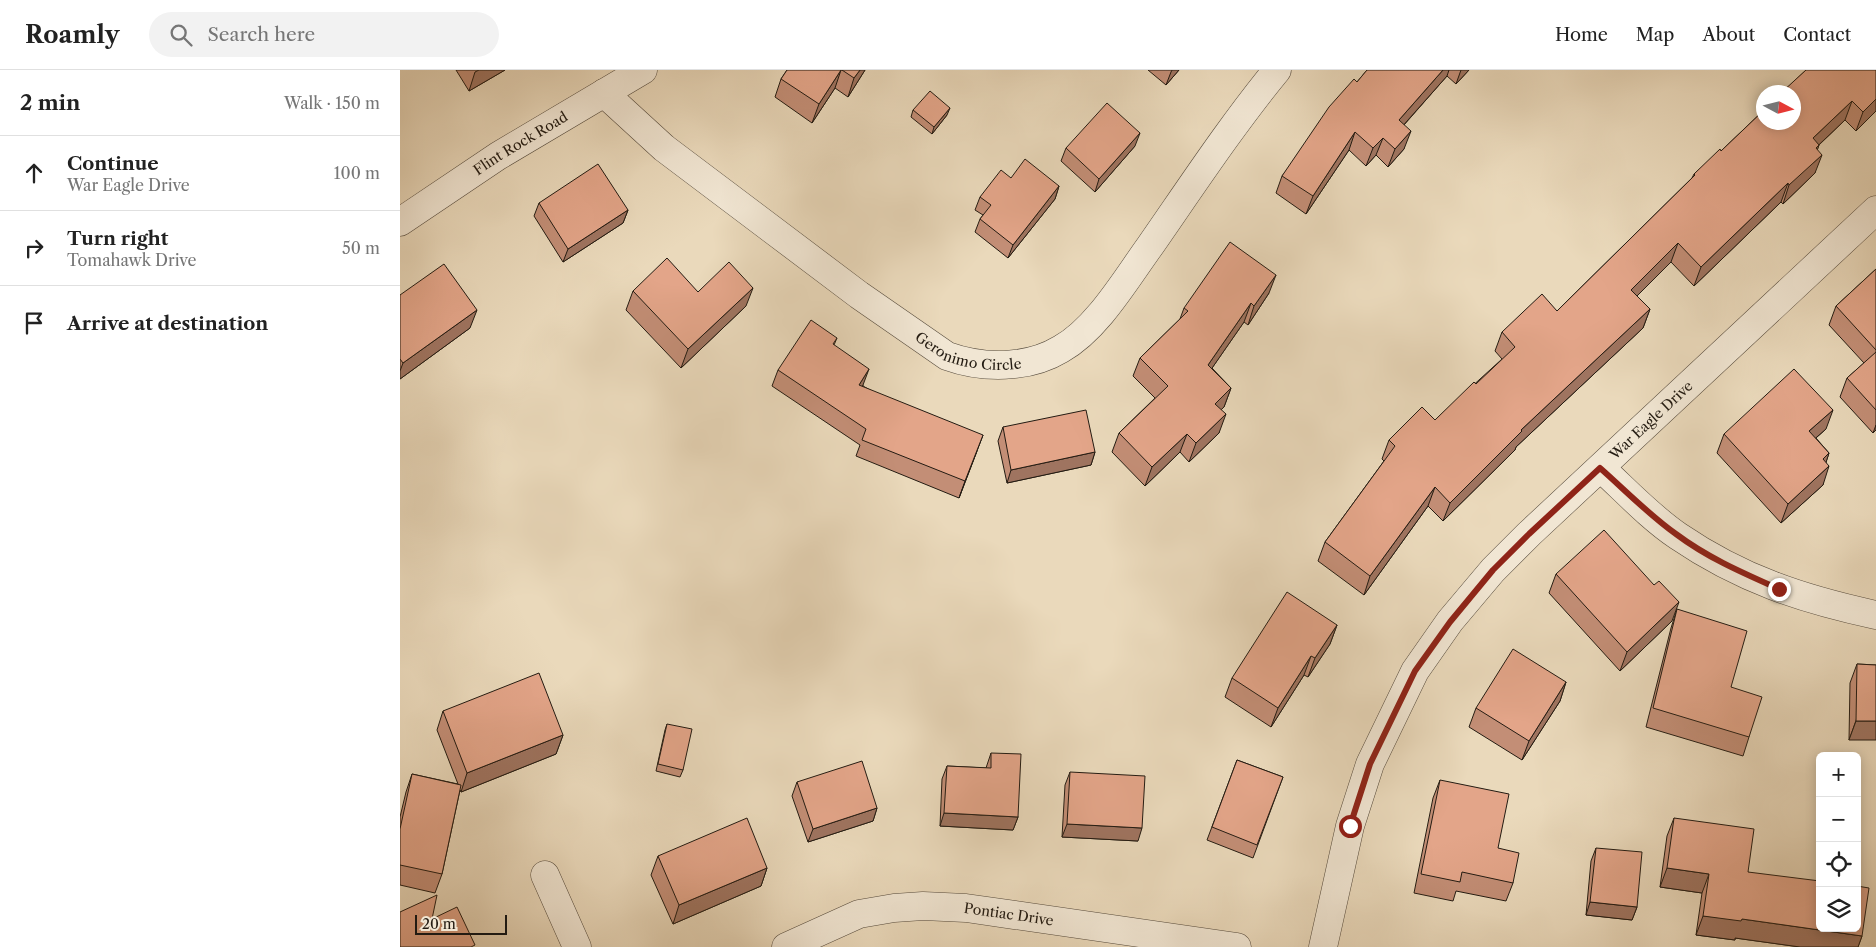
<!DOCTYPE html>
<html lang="en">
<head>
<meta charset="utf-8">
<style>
	body { margin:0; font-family:"Libre Caslon Text",serif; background:#f2f2f2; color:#222 }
	.controls { position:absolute; right:15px; bottom:15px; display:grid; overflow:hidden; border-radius:8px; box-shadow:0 2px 12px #0003 }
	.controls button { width:45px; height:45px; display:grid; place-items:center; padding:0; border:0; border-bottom:1px solid #e0e0e0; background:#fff; color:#222; font:25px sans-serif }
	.compass { position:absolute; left:1356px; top:15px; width:45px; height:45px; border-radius:50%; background:#fff; box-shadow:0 2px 12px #0003; rotate:97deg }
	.scale { position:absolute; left:15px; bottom:12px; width:92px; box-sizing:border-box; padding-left:5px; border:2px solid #231b12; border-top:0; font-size:14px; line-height:18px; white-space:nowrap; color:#231b12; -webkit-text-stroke:4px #f1e6d3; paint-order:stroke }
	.stop { position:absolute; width:15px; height:15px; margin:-11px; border:4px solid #8f2418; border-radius:50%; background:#fff }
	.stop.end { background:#8f2418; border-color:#fff; box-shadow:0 1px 5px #0008 }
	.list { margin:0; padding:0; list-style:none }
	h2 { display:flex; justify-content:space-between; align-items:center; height:65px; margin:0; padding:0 20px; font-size:21px }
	h2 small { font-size:16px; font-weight:400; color:#767676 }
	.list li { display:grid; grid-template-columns:32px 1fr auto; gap:15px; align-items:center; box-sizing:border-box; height:75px; padding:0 20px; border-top:1px solid #e0e0e0 }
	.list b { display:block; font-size:19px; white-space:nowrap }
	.list p { margin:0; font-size:16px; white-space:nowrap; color:#767676 }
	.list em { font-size:16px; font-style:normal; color:#767676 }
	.icon { flex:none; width:28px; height:28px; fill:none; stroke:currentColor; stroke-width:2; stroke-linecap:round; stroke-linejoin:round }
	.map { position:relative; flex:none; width:1476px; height:877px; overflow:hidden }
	header { display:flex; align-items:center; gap:30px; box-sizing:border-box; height:70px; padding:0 25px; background:#fff; border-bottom:1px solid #e0e0e0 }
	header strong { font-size:24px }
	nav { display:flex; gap:28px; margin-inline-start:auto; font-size:18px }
	.search { width:350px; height:45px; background:#f2f2f2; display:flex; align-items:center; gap:12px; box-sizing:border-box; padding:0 18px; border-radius:28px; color:#767676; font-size:19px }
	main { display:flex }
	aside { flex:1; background:#fff }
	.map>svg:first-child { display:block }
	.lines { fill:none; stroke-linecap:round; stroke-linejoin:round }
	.minor-casing { stroke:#554a3c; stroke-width:29 }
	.minor { stroke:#f1e6d3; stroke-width:28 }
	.wall { fill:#c38e76; stroke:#231b12 }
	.shaded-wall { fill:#9f7460; stroke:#231b12 }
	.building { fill:#e3a589; stroke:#231b12 }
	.route { stroke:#8f2418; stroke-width:6 }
	.labels { text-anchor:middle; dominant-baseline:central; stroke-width:4.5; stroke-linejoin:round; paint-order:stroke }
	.street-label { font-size:14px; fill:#231b12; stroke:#f1e6d3 }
</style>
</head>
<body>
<header>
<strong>Roamly</strong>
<div class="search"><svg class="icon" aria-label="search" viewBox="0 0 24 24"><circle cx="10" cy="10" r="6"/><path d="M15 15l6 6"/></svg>Search here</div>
<nav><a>Home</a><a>Map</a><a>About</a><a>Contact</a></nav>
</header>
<main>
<aside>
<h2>2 min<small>Walk · 150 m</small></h2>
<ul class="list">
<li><svg class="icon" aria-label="ahead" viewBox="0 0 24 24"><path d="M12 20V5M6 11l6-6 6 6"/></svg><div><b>Continue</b><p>War Eagle Drive</p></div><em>100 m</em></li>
<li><svg class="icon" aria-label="right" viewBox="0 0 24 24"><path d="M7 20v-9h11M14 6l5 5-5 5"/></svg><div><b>Turn right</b><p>Tomahawk Drive</p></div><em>50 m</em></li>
<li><svg class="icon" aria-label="arrive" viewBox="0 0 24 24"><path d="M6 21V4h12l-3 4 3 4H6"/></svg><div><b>Arrive at destination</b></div></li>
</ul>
</aside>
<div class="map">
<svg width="1476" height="877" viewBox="0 0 1476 877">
	<rect width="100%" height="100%" fill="#ead9bb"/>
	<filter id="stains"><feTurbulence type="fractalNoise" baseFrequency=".004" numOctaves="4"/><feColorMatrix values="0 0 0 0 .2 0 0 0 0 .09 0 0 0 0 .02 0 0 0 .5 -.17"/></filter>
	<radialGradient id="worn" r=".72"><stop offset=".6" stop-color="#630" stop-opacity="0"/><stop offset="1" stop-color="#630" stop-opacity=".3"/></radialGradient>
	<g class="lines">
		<defs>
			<g id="minor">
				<path id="s1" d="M204 23 264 78 459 225 547 286C583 299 628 299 661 279 697 259 726 209 750 176 791 117 831 56 877 0"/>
				<path id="s2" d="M0 152 98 86 243 0"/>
				<path d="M1201 398C1226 421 1250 447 1278 466 1341 509 1402 529 1476 545"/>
				<polyline points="145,805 177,877"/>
				<path id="s3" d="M386 877 459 844 494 838 523 836 566 838 837 877"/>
				<path id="s4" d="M923 877 950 756 970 694 1015 601 1050 551 1093 500 1129 464 1476 140"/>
			</g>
		</defs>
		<use href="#minor" class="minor-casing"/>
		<use href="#minor" class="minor"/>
	</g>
	<g class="wall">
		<polygon points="56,0 105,0 69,21"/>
		<polygon points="387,0 465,0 448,27 435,18 412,53 375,27 381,9"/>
		<polygon points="748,0 779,0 766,15"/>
		<polygon points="967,0 1069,0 1056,14 1047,6 1004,55 1004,79 988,97 976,85 966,96 949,80 906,144 876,123 882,106 957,12"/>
		<polygon points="1406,0 1476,41 1456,61 1445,50 1419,75 1417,80 1415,103 1383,134 1381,132 1294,216 1271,192 1237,226 1250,239 1243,258 1116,377 1115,380 1043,451 1028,436 964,525 918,491 925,472 984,391 982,389 989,370 1035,350 1102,289 1095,281 1102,262 1157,241 1292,108 1294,104 1321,81"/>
		<polygon points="513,40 547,45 532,64 511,47"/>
		<polygon points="735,76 695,122 661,91 666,78"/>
		<polygon points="611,108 659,116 655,129 608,188 575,162 580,149 583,145 575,140 580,127"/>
		<polygon points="139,133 228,140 223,153 163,192 134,146"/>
		<polygon points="1476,199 1476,360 1473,363 1440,327 1447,308 1464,293 1429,255 1436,236"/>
		<polygon points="233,221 298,222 346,236 281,298 226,240"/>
		<polygon points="869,223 848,255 844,252 812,298 831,318 824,337 821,340 819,363 789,392 780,382 745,416 712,382 719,363 755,328 733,306 740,288 780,249 784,238"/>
		<polygon points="0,225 70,258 0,309"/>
		<polygon points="437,268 434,275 463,315 463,316 577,381 559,428 456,386 460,375 372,316 378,300"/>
		<polygon points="603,357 695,382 691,395 607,413 598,371"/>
		<polygon points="1426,359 1416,368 1429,383 1426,392 1423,415 1381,453 1317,383 1324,364"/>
		<polygon points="1156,504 1272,551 1220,601 1149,523"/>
		<polygon points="1277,539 1331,617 1349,667 1343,686 1246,657 1271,558"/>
		<polygon points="937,555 930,574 908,607 904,605 871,657 825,627 832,608"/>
		<polygon points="1457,594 1476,595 1449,670 1450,613"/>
		<polygon points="1166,612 1160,631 1122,690 1069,657 1076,638"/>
		<polygon points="43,641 163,665 156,684 61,722 60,720 42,804 35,823 0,815 0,747 6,722 12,704 58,714 37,660"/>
		<polygon points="267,654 283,700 280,707 256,701 265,660"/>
		<polygon points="591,683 618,747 613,760 540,756 542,709 547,696 586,698"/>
		<polygon points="837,690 883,707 853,788 807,770"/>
		<polygon points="670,702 738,771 662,767 665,715"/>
		<polygon points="1040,710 1098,778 1113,813 1106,831 1056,821 1053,831 1014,823 1033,728"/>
		<polygon points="397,712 477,738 473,751 408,772 392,726"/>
		<polygon points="1274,748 1348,802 1462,866 1458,877 1400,877 1335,868 1335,870 1296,865 1302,823 1260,817 1267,766"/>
		<polygon points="1196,778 1237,837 1232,850 1186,845 1191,791"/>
		<polygon points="258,786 367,798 361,816 273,854 251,805"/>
	</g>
	<g class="shaded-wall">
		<polygon points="79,0 105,0 69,21 75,2"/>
		<polygon points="441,0 435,18 412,53 419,34"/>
		<polygon points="460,0 465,0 448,27 454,8"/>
		<polygon points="772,0 779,0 766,15 771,2"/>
		<polygon points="1043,0 1049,0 1047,6 992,68 999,50"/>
		<polygon points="1061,0 1069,0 1056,14"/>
		<polygon points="1476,29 1476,41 1456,61 1463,42"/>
		<polygon points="1452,31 1445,50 1406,87 1413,68"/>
		<polygon points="550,38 547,45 532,64 534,57"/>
		<polygon points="1011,61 1004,79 988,97 995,79"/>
		<polygon points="955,62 949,80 906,144 913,126"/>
		<polygon points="740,63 735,76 695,122 699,109"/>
		<polygon points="983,68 976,85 966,96 973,78"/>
		<polygon points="1419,75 1413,93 1422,85 1415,103 1383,134 1389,115 1416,78"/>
		<polygon points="1388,113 1381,132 1294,216 1301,197"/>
		<polygon points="659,116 655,129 608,188 613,175"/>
		<polygon points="228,140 223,153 163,192 168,179"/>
		<polygon points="1278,173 1271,192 1224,239 1231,220"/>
		<polygon points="876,205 869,223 848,255 854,236"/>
		<polygon points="353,218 346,236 281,298 288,279"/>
		<polygon points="851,233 844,252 801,314 808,295"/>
		<polygon points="1250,239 1243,258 1116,377 1115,380 1043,451 1050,433 1121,360"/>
		<polygon points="77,240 70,258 0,309 0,301 3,293"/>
		<polygon points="469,299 463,315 453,331 459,315"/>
		<polygon points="831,318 824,337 808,352 815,334"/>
		<polygon points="1433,340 1426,359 1402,380 1409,361"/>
		<polygon points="826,344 819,363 789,392 796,373"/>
		<polygon points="1476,355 1476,360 1473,363"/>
		<polygon points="787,364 780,382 745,416 752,397"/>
		<polygon points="583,365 577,381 559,428 565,411"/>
		<polygon points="695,382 691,395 607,413 611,400"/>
		<polygon points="1429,383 1423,402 1423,389"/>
		<polygon points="1429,396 1423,415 1381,453 1388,434"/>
		<polygon points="1035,417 1028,436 964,525 970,506"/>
		<polygon points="1279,532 1272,551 1220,601 1227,582"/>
		<polygon points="937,555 930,574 908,607 915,588"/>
		<polygon points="911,586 904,605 871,657 878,638"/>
		<polygon points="1166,612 1160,631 1122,690 1129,671"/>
		<polygon points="1456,651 1476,651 1476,670 1449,670"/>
		<polygon points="163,665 156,684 61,722 67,703"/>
		<polygon points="477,738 473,751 408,772 413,759"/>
		<polygon points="544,743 618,747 613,760 540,756"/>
		<polygon points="667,754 742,758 738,771 662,767"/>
		<polygon points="367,798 361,816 273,854 279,835"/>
		<polygon points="1267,798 1309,804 1302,823 1260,817"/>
		<polygon points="1190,832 1237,837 1232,850 1186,845"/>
		<polygon points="1303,846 1342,849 1462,866 1458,877 1400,877 1335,868 1335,870 1296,865"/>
	</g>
	<g class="building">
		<polygon points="387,0 441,0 419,34 381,9"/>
		<polygon points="442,0 460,0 454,8"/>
		<polygon points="967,0 1043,0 999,50 1011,61 995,79 983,68 973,78 955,62 913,126 882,106 929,37 954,9 957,12"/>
		<polygon points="1406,0 1476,0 1476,29 1463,42 1452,31 1413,68 1419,75 1416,78 1422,85 1389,115 1388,113 1301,197 1278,173 1231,220 1250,239 1121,360 1122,361 1050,433 1035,417 970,506 925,472 995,376 989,370 1022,337 1035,350 1074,312 1076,314 1115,277 1102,262 1142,224 1157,241 1295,105 1294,104 1320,79 1321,81 1364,40 1364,52 1394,52 1394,22 1382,22"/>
		<polygon points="530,21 550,38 534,57 513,40"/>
		<polygon points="707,33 740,63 699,109 666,78"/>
		<polygon points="625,89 659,116 613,175 580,149 591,135 580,127 601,100 611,108"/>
		<polygon points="198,94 228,140 168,179 139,133"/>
		<polygon points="830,172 876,205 854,236 851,233 808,295 831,318 815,334 826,344 796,373 787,364 752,397 719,363 768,316 740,288 788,241 784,238"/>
		<polygon points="267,188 298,222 329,192 353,218 288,279 233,221"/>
		<polygon points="44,194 77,240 3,293 0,289 0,225"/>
		<polygon points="1476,199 1476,280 1436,236"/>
		<polygon points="411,250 437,268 433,274 469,299 459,315 583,365 565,411 462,370 466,359 378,300"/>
		<polygon points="1476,282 1476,340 1447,308"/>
		<polygon points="1394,299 1433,340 1409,361 1429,383 1423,389 1429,396 1388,434 1324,364"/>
		<polygon points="686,340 695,382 611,400 603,357"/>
		<polygon points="1204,460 1254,515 1259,511 1279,532 1227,582 1156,504"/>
		<polygon points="887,522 937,555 915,588 911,586 878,638 832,608"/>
		<polygon points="1277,539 1347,561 1331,617 1362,627 1349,667 1253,638"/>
		<polygon points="1113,579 1166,612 1129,671 1076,638"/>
		<polygon points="1457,594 1476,595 1476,651 1456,651"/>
		<polygon points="139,603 163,665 67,703 43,641"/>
		<polygon points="267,654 292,659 283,700 258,694"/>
		<polygon points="591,683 621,684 618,747 544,743 547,696 591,698"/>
		<polygon points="837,690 883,707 857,775 812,757"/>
		<polygon points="462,691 477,738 413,759 397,712"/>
		<polygon points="670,702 745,706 742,758 667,754"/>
		<polygon points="12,704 61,715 42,804 0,795 0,759"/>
		<polygon points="1040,710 1109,724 1098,778 1119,783 1113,813 1062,802 1060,812 1021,804"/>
		<polygon points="347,748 367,798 279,835 258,786"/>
		<polygon points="1274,748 1354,759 1348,802 1420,811 1420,858 1457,858 1457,816 1469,818 1462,866 1342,849 1341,851 1303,846 1309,804 1267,798"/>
		<polygon points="1196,778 1242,782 1237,837 1190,832"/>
		<polygon points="37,825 32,849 57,837 75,875 71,877 0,877 0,842"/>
	</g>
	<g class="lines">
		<path class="route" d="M950 756 970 694 1015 601 1050 552 1093 500 1129 464 1200 398C1225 420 1249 445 1276 464 1308 488 1343 503 1379 519"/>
	</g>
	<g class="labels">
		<g class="street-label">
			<text stroke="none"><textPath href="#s2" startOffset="144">Flint Rock Road</textPath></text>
			<text stroke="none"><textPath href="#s1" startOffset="452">Geronimo Circle</textPath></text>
			<text stroke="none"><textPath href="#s4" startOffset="638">War Eagle Drive</textPath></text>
			<text stroke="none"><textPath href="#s3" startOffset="231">Pontiac Drive</textPath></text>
		</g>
	</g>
	<rect width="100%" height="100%" filter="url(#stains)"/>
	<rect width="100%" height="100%" fill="url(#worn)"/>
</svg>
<div class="controls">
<button>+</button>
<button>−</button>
<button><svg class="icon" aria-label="locate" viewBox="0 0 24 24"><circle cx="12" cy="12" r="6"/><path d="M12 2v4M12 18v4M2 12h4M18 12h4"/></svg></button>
<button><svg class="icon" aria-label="layers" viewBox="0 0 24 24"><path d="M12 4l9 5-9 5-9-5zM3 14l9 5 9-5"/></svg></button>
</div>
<svg class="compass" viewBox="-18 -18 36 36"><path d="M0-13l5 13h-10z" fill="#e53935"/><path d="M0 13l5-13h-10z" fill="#767676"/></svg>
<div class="scale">20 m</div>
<div class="stop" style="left:950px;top:756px"></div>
<div class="stop end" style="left:1379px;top:519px"></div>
</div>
</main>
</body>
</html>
